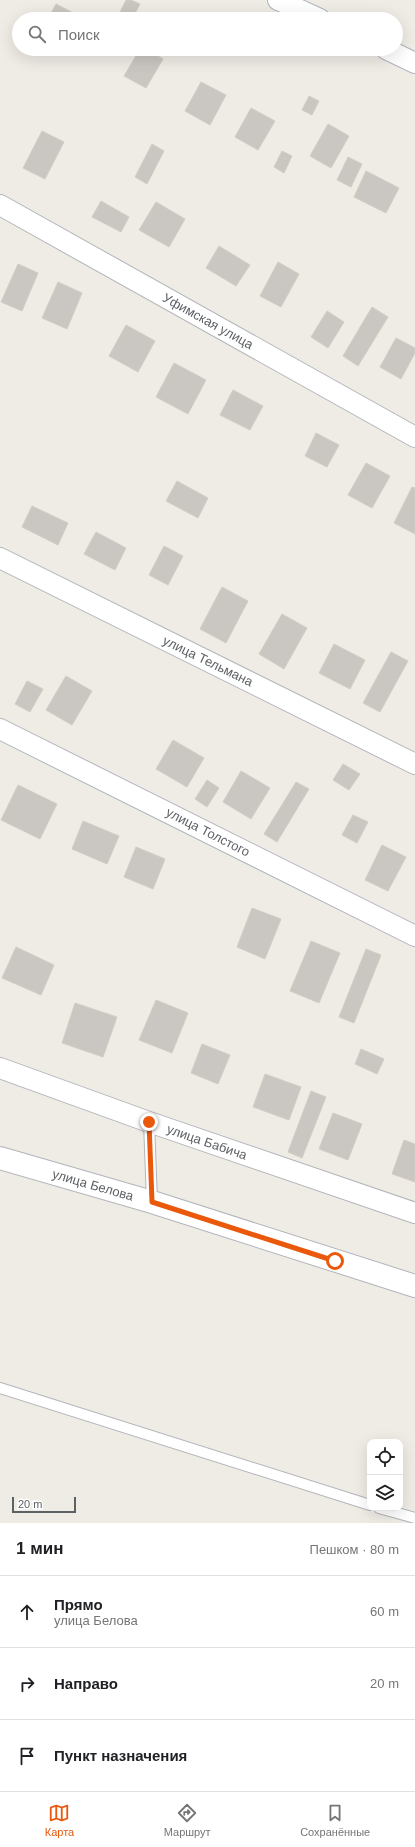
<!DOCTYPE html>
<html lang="ru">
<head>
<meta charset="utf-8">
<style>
	body { margin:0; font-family:Arial,sans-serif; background:#f6f6f6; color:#202124 }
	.controls { position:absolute; right:12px; bottom:12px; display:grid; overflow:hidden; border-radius:8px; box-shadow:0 4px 16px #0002 }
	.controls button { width:36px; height:36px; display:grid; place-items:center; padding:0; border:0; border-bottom:1px solid #e0e0e0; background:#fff; color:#202124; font:20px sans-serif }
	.scale { position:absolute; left:12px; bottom:10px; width:64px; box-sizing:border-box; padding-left:4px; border:2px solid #5c6165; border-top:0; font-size:11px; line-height:14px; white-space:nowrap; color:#5c6165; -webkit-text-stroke:3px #fff; paint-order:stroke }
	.stop { position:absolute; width:12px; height:12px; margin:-9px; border:3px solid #ea580c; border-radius:50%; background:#fff }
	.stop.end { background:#ea580c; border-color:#fff; box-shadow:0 1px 4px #0008 }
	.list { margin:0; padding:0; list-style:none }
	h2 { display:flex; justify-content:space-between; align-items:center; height:52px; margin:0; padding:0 16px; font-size:17px }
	h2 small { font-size:13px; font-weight:400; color:#757577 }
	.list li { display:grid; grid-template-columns:26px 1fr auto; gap:12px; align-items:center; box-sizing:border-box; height:72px; padding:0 16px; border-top:1px solid #e0e0e0 }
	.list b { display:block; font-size:15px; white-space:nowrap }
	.list p { margin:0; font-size:13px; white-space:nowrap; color:#757577 }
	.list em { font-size:13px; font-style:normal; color:#757577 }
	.icon { flex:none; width:22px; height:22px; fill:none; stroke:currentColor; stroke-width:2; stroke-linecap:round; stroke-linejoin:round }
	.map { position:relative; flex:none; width:415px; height:1523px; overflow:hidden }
	.search { position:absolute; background:#fff; box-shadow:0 4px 16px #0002; left:12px; right:12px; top:12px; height:44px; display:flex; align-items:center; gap:10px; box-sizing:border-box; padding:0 14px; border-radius:22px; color:#757577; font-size:15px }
	.sheet { height:268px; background:#fff }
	nav { display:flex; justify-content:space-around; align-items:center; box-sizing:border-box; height:56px; border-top:1px solid #e0e0e0; background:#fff; font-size:11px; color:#757577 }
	nav a { display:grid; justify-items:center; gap:2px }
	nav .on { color:#ea580c }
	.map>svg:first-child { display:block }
	.building { fill:#cac6c1; stroke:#d4cdc3 }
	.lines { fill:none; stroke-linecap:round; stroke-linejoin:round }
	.lane-casing { stroke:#b2b6ba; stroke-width:12 }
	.street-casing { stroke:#b2b6ba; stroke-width:22 }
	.secondary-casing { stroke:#b1b5ba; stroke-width:24 }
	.lane { stroke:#fff; stroke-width:10 }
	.street { stroke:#fff; stroke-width:20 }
	.secondary { stroke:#fff; stroke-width:22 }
	.route { stroke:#ea580c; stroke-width:5 }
	.labels { text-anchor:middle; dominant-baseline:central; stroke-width:3.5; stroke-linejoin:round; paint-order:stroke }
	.street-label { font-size:13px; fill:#5c6165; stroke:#fff }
</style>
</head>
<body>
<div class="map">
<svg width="415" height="1523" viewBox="0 0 415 1523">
	<rect width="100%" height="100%" fill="#efebe5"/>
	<g class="building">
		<polygon points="126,0 131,0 140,4 132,19 124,19 118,16"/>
		<polygon points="56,4 85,19 48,19"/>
		<polygon points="140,49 147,49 163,59 146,88 124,76"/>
		<polygon points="201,82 226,95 210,125 185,111"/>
		<polygon points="309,96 319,101 312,115 302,110"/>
		<polygon points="251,108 275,121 258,150 235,137"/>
		<polygon points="328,124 349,136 331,168 310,156"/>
		<polygon points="42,131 64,142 45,179 23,168"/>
		<polygon points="152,144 164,151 147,184 135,177"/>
		<polygon points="282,151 292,156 284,173 274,167"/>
		<polygon points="348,157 362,164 351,187 337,180"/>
		<polygon points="366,171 399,188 386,213 354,197"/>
		<polygon points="101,201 129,217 121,232 92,217"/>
		<polygon points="156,202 185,219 169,247 139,230"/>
		<polygon points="219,246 250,265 236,286 206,268"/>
		<polygon points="278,262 299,274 281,307 260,296"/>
		<polygon points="18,264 38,273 22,311 1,302"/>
		<polygon points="58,282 82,293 67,329 42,318"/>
		<polygon points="372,307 388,317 358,366 343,356"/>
		<polygon points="327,311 344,322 328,348 311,337"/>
		<polygon points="126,325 155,341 138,372 109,356"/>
		<polygon points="396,338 415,348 415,353 401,379 380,367"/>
		<polygon points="174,363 206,380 188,414 156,397"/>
		<polygon points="233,390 263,406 250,430 220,415"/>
		<polygon points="316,433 339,445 327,467 305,456"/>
		<polygon points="366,463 390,476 372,508 348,495"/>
		<polygon points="177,481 208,498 198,518 166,501"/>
		<polygon points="412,487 415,488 415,534 394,523"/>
		<polygon points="32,506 68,523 58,545 22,527"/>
		<polygon points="96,532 126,548 115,570 84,554"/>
		<polygon points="164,546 183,556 168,585 149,575"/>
		<polygon points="222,587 248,601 226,643 200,629"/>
		<polygon points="282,614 307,628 284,669 259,654"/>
		<polygon points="334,644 365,660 350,689 319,673"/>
		<polygon points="391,652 408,661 380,712 363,703"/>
		<polygon points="66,676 92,691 72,725 46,710"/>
		<polygon points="27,681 43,689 30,712 15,704"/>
		<polygon points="173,740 204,758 187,787 156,769"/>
		<polygon points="343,764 360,774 349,790 333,780"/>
		<polygon points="241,771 270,788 251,819 223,802"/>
		<polygon points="207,780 219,788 207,807 195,799"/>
		<polygon points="296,782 309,789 277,842 264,834"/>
		<polygon points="18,785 57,804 40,839 1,820"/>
		<polygon points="353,815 368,822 357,843 342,835"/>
		<polygon points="83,821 119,836 107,864 72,849"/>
		<polygon points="382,845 406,857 388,891 365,880"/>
		<polygon points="136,847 165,859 153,889 124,877"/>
		<polygon points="252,908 281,919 265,959 237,947"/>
		<polygon points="311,941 340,953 319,1003 290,991"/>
		<polygon points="16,947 54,965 41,995 2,978"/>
		<polygon points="366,949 381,955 354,1023 339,1017"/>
		<polygon points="156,1000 188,1013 172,1053 139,1040"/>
		<polygon points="75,1003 117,1017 103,1057 62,1043"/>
		<polygon points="202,1044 230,1055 218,1084 191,1073"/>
		<polygon points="361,1049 384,1059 377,1074 355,1064"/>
		<polygon points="265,1074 301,1087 289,1120 253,1107"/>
		<polygon points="311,1091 326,1097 302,1158 288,1152"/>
		<polygon points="333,1113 362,1124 348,1160 319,1149"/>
		<polygon points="404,1140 415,1144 415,1182 392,1174"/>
	</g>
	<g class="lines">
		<defs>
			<g id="lane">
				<polyline points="149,1122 152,1202"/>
				<polyline points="0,1388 370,1505"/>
				<polyline points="379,1508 415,1518"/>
			</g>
			<g id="street">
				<polyline points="278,0 320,19"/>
				<polyline points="386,49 415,63"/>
				<polyline points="0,205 415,437"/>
				<polyline points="0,558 415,764"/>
				<polyline points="0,729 415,936"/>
				<polyline points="0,1068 149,1122 415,1213"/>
			</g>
			<polyline id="secondary" points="0,1158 152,1202 415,1286"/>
		</defs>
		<use href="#lane" class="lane-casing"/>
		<use href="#street" class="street-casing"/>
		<use href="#secondary" class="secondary-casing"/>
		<use href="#lane" class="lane"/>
		<use href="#street" class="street"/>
		<use href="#secondary" class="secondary"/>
	</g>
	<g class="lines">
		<polyline class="route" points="149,1122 152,1202 335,1261"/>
	</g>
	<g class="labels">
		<g class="street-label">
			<text transform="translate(208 321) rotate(29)">Уфимская улица</text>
			<text transform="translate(208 661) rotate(26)">улица Тельмана</text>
			<text transform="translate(208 832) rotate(27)">улица Толстого</text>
			<text transform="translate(207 1142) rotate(19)">улица Бабича</text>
			<text transform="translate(93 1185) rotate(16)">улица Белова</text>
		</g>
	</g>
</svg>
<div class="controls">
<button><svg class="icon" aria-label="locate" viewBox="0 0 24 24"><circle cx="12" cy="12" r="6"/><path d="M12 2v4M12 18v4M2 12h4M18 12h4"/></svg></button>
<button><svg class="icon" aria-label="layers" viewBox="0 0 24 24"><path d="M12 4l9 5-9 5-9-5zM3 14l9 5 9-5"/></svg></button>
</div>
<div class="scale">20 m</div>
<div class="stop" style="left:335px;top:1261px"></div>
<div class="stop end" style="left:149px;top:1122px"></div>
<div class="search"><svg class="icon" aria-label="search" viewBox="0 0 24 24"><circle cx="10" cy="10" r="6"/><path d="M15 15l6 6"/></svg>Поиск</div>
</div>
<section class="sheet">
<h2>1 мин<small>Пешком · 80 m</small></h2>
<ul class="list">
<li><svg class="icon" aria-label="ahead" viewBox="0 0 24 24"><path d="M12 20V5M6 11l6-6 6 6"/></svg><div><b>Прямо</b><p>улица Белова</p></div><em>60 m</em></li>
<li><svg class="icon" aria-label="right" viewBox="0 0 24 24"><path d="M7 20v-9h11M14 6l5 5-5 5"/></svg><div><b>Направо</b></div><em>20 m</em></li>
<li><svg class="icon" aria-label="arrive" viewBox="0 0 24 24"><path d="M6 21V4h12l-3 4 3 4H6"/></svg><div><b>Пункт назначения</b></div></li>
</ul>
</section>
<nav>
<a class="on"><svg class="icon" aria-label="map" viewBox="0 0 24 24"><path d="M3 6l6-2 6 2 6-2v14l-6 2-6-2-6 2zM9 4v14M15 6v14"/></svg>Карта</a>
<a><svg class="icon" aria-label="directions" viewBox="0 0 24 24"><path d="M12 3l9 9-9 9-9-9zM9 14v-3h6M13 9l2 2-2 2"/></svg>Маршрут</a>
<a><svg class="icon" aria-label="saved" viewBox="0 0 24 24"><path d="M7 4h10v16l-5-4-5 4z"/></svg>Сохранённые</a>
</nav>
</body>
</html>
